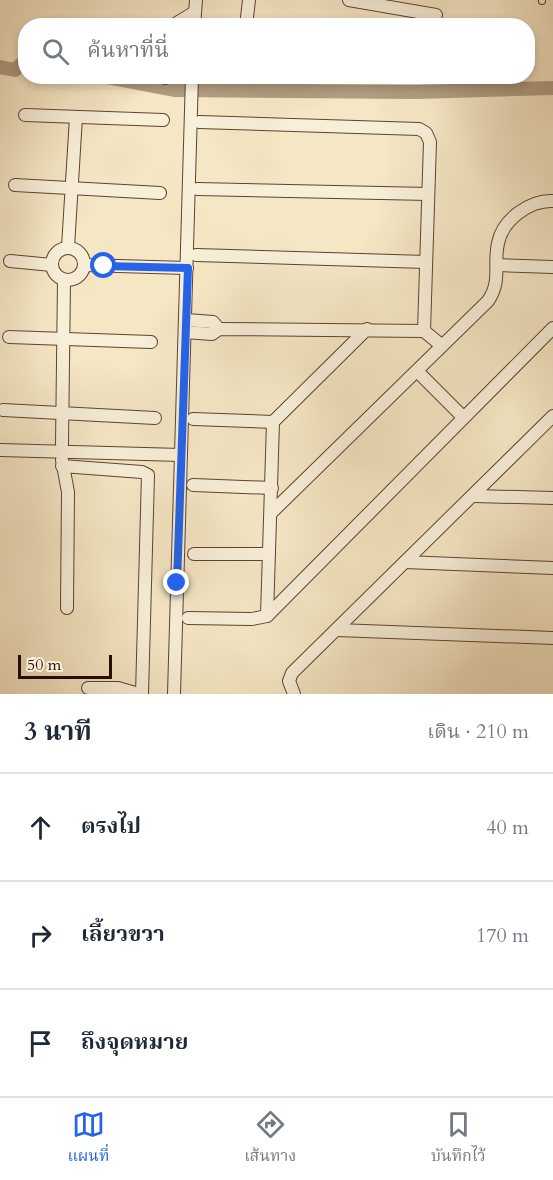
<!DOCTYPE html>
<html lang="th">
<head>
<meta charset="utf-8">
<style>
	body { margin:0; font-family:Cardo,"Noto Serif Thai",serif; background:#f6f6f7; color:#1f2937 }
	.scale { position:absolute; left:18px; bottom:15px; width:94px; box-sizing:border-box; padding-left:6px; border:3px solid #2b0c00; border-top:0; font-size:16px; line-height:21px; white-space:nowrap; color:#2b0c00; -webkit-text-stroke:4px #f8efd9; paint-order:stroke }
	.stop { position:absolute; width:18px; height:18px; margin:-14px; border:4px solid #2563eb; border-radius:50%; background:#fff }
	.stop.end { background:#2563eb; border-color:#fff; box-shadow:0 2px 6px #0008 }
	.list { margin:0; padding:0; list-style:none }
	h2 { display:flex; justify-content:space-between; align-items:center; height:78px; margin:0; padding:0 24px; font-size:26px }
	h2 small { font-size:20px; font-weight:400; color:#747a83 }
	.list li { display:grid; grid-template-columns:39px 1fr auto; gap:18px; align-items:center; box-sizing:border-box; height:108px; padding:0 24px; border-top:2px solid #e0e1e3 }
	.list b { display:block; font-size:22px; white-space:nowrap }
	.list em { font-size:20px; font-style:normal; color:#747a83 }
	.icon { flex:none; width:33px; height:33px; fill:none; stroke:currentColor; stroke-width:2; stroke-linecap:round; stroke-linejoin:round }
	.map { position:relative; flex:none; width:553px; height:694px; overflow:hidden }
	.search { position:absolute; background:#fff; box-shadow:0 3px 9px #0003; left:18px; right:18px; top:18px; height:66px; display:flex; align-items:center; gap:15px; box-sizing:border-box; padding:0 21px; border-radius:24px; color:#747a83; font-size:22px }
	.sheet { height:402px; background:#fff }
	nav { display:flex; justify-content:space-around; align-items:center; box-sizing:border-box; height:84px; border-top:2px solid #e0e1e3; background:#fff; font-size:16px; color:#747a83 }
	nav a { display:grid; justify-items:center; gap:3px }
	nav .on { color:#2563eb }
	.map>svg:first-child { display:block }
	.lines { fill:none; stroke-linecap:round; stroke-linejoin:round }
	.canal { stroke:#b09c81; stroke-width:14 }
	.service-casing { stroke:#5e4231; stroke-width:8 }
	.minor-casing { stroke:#5e4231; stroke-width:14 }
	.service { stroke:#f8efd9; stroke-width:6 }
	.minor { stroke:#f8efd9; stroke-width:12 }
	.route { stroke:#2563eb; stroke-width:8 }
</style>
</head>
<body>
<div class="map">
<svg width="553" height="694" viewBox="0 0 553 694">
	<rect width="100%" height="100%" fill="#f5e6c4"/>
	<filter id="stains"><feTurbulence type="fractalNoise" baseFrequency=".00333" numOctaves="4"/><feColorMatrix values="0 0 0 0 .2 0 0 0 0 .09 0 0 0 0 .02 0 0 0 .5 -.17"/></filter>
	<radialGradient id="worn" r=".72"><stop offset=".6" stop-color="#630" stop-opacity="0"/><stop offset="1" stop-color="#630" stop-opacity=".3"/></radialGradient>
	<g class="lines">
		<g class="canal">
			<polyline points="0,67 15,70 26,60"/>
			<polyline points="101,76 174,90 416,92 553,88"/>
		</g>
		<defs>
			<polyline id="service" points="542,1 542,0"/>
			<g id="minor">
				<polyline points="349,0 436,15"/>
				<polyline points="172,26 195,12"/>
				<polyline points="194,26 196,0"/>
				<polyline points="246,26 249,0"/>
				<polyline points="165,78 165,76"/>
				<polyline points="25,115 163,120"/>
				<polyline points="199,122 419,129 426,133 430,142 424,331"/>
				<polyline points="15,185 160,193"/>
				<polyline points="197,189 428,194"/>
				<polyline points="68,247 76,117"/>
				<circle cx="68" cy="264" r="16"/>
				<polyline points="196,255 426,262"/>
				<polyline points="10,261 52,265"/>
				<polyline points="84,265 187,268"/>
				<polyline points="497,265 553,267"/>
				<polyline points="186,320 213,322 219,329"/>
				<polyline points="185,332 212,334 219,329 424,331 441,345"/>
				<polyline points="9,337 151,342"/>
				<polyline points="417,371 463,417"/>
				<polyline points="3,410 155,418"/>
				<polyline points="193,419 273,422 367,329"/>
				<polyline points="62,444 64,280"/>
				<polyline points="0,450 181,455"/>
				<polyline points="62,460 68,492 67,608"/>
				<polyline points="62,466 142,472 148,475 142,694"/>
				<polyline points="193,485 272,488"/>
				<polyline points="474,496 553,498"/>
				<path d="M271 513 488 301C502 280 493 266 498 243 503 219 530 200 553 201"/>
				<polyline points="194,554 269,554"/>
				<polyline points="405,562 553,568"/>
				<polyline points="267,616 273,422"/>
				<polyline points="188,618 252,619 267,616 553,328"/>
				<polyline points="337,630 553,638"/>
				<polyline points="88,688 118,688 139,694"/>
				<polyline points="174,694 192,76"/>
				<polyline points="294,694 289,681 292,673 553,416"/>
			</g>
		</defs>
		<use href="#service" class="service-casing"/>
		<use href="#minor" class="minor-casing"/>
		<use href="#service" class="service"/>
		<use href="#minor" class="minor"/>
	</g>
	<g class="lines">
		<polyline class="route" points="104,266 188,268 177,583"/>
	</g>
	<rect width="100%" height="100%" filter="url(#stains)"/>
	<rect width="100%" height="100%" fill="url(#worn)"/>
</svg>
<div class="scale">50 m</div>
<div class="stop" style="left:104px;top:266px"></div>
<div class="stop end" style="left:177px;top:583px"></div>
<div class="search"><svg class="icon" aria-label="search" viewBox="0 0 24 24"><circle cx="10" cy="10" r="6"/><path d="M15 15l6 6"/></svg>ค้นหาที่นี่</div>
</div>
<section class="sheet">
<h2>3 นาที<small>เดิน · 210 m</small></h2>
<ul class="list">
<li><svg class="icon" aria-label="ahead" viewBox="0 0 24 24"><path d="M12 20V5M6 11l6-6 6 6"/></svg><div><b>ตรงไป</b></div><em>40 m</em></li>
<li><svg class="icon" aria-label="right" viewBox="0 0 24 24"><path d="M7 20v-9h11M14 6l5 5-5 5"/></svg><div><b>เลี้ยวขวา</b></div><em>170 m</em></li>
<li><svg class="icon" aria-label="arrive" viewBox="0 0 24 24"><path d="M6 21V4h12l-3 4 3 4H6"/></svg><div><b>ถึงจุดหมาย</b></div></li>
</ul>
</section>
<nav>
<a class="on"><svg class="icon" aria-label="map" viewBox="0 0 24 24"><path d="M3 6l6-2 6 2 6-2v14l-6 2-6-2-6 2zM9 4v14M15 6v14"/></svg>แผนที่</a>
<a><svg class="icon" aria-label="directions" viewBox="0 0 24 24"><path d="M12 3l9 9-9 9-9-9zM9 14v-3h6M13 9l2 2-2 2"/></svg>เส้นทาง</a>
<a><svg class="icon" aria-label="saved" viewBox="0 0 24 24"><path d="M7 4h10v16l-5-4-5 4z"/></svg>บันทึกไว้</a>
</nav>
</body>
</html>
